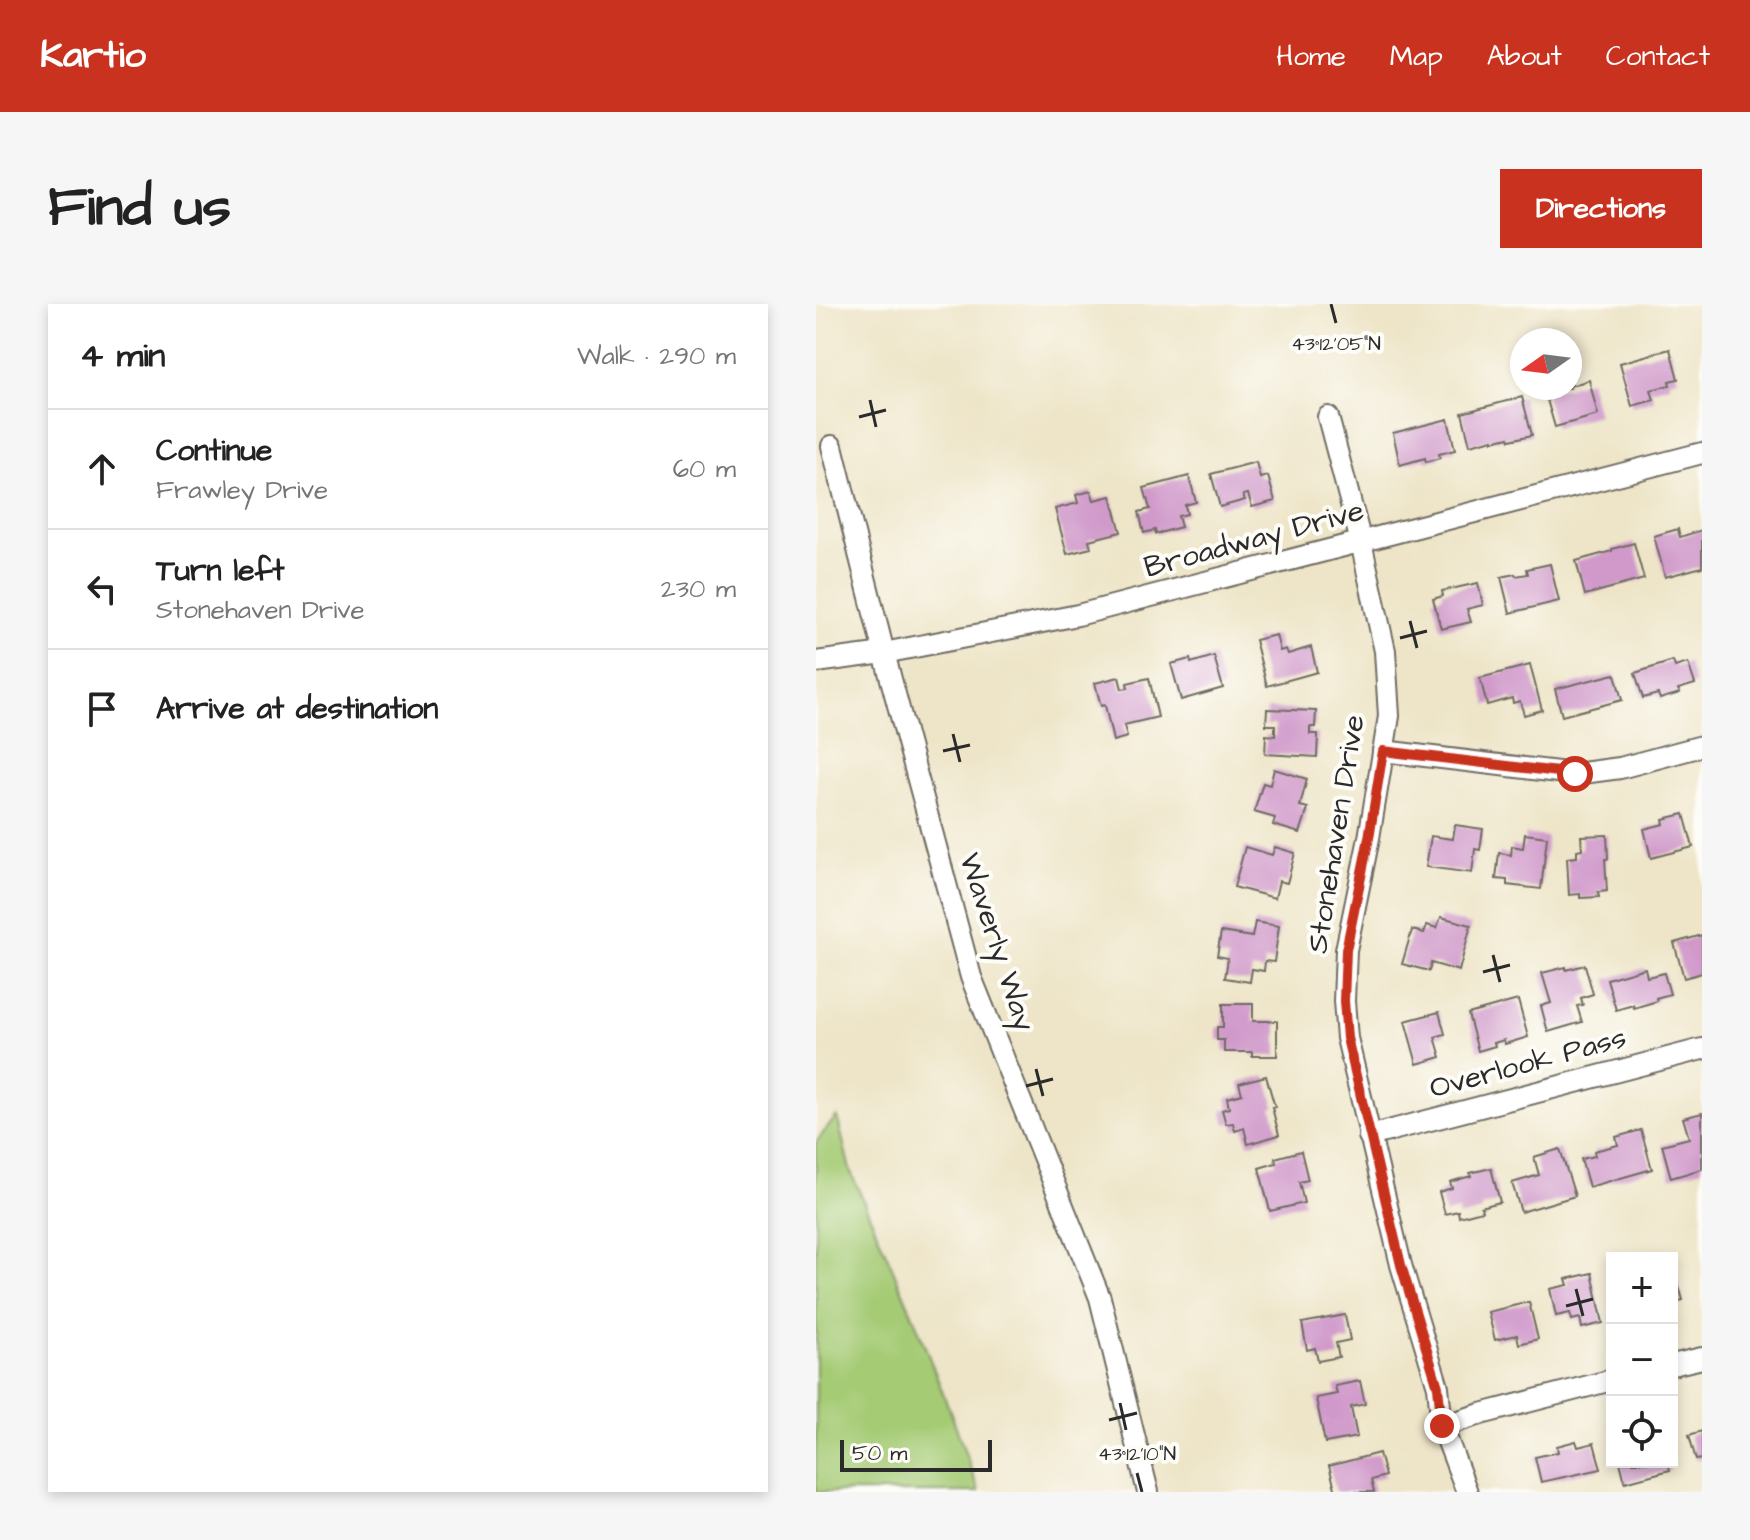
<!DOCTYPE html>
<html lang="en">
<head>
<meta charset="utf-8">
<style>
	body { margin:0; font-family:"Architects Daughter",sans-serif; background:#f6f6f6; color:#222 }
	.controls { position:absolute; right:24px; bottom:24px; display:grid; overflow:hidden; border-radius:0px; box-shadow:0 4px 12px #0003 }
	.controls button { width:72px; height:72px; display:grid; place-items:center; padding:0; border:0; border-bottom:2px solid #e0e0e0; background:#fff; color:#222; font:40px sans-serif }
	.compass { position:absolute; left:694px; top:24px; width:72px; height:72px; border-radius:50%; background:#fff; box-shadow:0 4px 12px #0003; rotate:256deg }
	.scale { position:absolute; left:24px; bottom:20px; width:152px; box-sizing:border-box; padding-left:8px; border:4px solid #2b2b2b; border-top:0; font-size:22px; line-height:28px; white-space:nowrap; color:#2b2b2b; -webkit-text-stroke:6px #fdfcf7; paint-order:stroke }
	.stop { position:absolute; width:24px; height:24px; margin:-18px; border:6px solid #c8321e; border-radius:50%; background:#fff }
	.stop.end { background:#c8321e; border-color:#fff; box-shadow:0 2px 8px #0008 }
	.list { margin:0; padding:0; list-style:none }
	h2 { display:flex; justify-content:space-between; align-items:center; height:104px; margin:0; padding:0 32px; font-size:34px }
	h2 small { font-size:26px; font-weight:400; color:#767676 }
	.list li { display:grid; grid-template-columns:52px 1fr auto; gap:24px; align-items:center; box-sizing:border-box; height:120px; padding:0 32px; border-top:2px solid #e0e0e0 }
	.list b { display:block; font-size:30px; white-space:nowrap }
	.list p { margin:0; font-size:26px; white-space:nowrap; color:#767676 }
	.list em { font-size:26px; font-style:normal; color:#767676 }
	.icon { flex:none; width:44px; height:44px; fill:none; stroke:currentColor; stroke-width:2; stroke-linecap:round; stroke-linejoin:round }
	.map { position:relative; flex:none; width:886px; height:1188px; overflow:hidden; border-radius:0px }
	header { display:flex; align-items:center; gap:48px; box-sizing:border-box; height:112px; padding:0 40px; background:#c8321e; color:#fff }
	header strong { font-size:38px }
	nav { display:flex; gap:44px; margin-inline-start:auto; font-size:28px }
	.intro { display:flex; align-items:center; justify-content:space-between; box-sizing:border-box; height:192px; padding:0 48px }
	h1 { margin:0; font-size:56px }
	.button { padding:20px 36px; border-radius:0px; background:#c8321e; color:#fff; font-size:28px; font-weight:700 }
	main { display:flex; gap:48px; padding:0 48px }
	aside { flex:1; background:#fff; border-radius:0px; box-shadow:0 4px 12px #0003 }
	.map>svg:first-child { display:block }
	.green { fill:#a5cb75; stroke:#687b50; stroke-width:2 }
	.building { fill:#d099ca }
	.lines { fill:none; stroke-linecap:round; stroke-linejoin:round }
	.minor-casing { stroke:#6f6c62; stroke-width:24 }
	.minor { stroke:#fff; stroke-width:20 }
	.route { stroke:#c8321e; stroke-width:10 }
	.ticks { fill:none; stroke:#2b2b2b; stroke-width:3 }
	.labels { text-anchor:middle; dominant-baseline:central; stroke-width:8; stroke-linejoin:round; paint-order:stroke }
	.street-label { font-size:30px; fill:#2b2b2b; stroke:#fdfcf7 }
	.ticks-label { font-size:20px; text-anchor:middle; fill:#2b2b2b; stroke:#fdfcf7; stroke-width:8; stroke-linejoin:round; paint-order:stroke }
</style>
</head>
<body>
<header>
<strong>Kartio</strong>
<nav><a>Home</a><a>Map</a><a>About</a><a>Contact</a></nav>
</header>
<div class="intro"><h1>Find us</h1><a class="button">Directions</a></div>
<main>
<aside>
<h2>4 min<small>Walk · 290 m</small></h2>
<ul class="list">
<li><svg class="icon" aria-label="ahead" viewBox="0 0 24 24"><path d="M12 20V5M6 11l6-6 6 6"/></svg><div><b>Continue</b><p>Frawley Drive</p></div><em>60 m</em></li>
<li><svg class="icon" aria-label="left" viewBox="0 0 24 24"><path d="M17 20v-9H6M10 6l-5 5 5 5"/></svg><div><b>Turn left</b><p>Stonehaven Drive</p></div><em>230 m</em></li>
<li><svg class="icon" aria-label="arrive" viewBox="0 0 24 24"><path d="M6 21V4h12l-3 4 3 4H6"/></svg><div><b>Arrive at destination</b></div></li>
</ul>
</aside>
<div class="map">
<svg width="886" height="1188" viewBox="0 0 886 1188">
	<rect width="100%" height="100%" fill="#fdfcf7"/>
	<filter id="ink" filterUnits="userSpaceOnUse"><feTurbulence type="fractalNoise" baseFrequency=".0125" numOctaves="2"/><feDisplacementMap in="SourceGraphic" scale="16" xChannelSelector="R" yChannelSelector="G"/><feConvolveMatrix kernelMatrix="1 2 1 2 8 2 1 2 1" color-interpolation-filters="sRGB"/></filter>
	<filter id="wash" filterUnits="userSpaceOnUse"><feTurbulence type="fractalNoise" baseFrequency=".006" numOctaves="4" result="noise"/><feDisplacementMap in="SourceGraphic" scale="32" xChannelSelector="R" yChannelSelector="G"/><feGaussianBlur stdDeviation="1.8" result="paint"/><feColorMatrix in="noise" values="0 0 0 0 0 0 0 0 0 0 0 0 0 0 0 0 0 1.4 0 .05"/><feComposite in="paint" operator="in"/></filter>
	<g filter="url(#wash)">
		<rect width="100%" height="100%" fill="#eee5c8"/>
		<polygon class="green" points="21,812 34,866 97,1012 139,1120 163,1188 0,1188 0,838"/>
		<g id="blocks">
			<g class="building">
				<polygon points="854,45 862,75 853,77 854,81 835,86 838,96 816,102 804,59"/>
				<polygon points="773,76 782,111 739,123 729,89 746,84 754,84 754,82"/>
				<polygon points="706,93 716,131 694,136 693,133 677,137 677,135 654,141 646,109"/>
				<polygon points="632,115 639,146 623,150 624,154 610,158 609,154 584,161 577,129"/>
				<polygon points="440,158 444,174 452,172 459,197 436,203 432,190 427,191 429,196 404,203 395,170"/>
				<polygon points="373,172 380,198 369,201 371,210 362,212 365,223 340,230 339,226 328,229 323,208 334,205 328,184"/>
				<polygon points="275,187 278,196 295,192 305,228 273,236 275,244 251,250 239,205 262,199 260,191"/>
				<polygon points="862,225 864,233 886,226 886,263 849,273 838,232"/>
				<polygon points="818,239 828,275 769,291 760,257 796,247 796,245"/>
				<polygon points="734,260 743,297 694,309 685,273 699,270 700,272 712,270 711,265"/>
				<polygon points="662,279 667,301 651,305 655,318 625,325 617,295 627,292 626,287"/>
				<polygon points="460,331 464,347 470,345 472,350 495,343 501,368 451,382 439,336"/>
				<polygon points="398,352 407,384 365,396 355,360 374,355 375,359"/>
				<polygon points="857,357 859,363 872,359 879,380 862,385 864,389 844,395 842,390 827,394 819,369"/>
				<polygon points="714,361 726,406 708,411 704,397 697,399 696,394 671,401 664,374"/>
				<polygon points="799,370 806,396 746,412 739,385"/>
				<polygon points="303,373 306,385 312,384 311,379 333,374 342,413 308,421 311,433 297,437 289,401 285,402 279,379"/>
				<polygon points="451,405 500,407 499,423 494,423 494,430 502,430 501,453 449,450 450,431 459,432 459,421 450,421"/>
				<polygon points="458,465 491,475 484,502 492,504 484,529 457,521 459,514 438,508 447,479 454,481"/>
				<polygon points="868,510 877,543 835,554 828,525 848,520 847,515"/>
				<polygon points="639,521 667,525 664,546 659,545 656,569 610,563 615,532 637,535"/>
				<polygon points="709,530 731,533 725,585 691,581 691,576 680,575 683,549 695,551 696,542 707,544"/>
				<polygon points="791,531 792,555 789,555 791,587 782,588 783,593 764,594 764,590 753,591 751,554 761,553 761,546 766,545 765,532"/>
				<polygon points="429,543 456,551 459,543 479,549 471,579 463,577 459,594 418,583"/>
				<polygon points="625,613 655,621 643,667 615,659 613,667 586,660 596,626 608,629 611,621 621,624"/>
				<polygon points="439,618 463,622 458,658 449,657 448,667 436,665 434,678 409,674 412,654 401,652 405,628 436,633"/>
				<polygon points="886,631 886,669 868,674 858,639"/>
				<polygon points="769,661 777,690 765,694 767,701 761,702 766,718 732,728 725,702 735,699 726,669 750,663 750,666"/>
				<polygon points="829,664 831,673 848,669 854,690 840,694 841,697 818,704 817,701 800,706 791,675"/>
				<polygon points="702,696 712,733 689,740 688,736 678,739 679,742 662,747 652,710"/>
				<polygon points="407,700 437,700 437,717 461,717 461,752 436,752 436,748 408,748 408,736 401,736 401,723 407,723"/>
				<polygon points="623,708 629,730 619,733 625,753 601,760 589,717"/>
				<polygon points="450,772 459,803 456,803 463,831 432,840 428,824 419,827 417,819 410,820 406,806 413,804 411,794 426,790 423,779"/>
				<polygon points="886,809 886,865 855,874 846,841 873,834 867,814"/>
				<polygon points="825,826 836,865 773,883 765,855 779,852 778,847 802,841 800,833"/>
				<polygon points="744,845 759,892 705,908 696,879 723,871 718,853"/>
				<polygon points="485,847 492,876 483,878 488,899 454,907 443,864 460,859 459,854"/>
				<polygon points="675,864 684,898 665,903 666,907 643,913 642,907 629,910 623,888 636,884 634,878 655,872 654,869"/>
				<polygon points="856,959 867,996 856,999"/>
				<polygon points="776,969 787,1019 766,1024 764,1014 756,1016 754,1009 740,1012 734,985 752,981 750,975"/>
				<polygon points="713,998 722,1035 703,1040 701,1031 679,1036 672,1008"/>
				<polygon points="529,1011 534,1036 520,1039 523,1053 502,1057 499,1044 491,1046 486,1019"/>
				<polygon points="544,1077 549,1100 535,1103 541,1133 509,1139 500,1094 521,1090 519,1082"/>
				<polygon points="886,1127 886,1155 880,1156 873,1131"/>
				<polygon points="760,1137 762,1143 778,1139 785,1165 725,1178 719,1153 742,1148 741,1142"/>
				<polygon points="563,1149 569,1172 555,1176 558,1188 520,1188 513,1162"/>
				<polygon points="804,1158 852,1158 854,1166 809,1178"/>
			</g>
		</g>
	</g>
	<g filter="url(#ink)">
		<use href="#blocks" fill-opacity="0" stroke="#6f6c62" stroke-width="2"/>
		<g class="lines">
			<defs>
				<g id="minor">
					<polyline points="512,113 545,238 569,347 573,412 553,534 530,646 528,697 531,734 585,961 622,1083 626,1122 651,1188"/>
					<polyline points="16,142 68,349 155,673 284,994 332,1188"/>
					<polyline points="0,358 68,349 262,311 886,149"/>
					<polyline points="567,447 759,470 804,464 886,442"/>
					<polyline points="553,832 886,745"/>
					<polyline points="856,1061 886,1054"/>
					<polyline points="626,1122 665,1110 796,1076"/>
				</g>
			</defs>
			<use href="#minor" class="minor-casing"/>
			<use href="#minor" class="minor"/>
		</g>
	</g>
	<g class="lines" filter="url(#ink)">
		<polyline class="route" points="626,1122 622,1083 585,961 531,734 528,697 530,646 553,534 567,447 759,470"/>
	</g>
	<path class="ticks" d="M515 0 520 19M54 96 60 123M43 113 70 106M594 317 601 344M584 334 611 327M137 430 144 458M127 447 154 441M677 651 684 678M667 668 694 661M220 765 227 792M210 782 237 775M760 985 767 1012M750 1002 777 995M304 1099 310 1126M293 1116 321 1109M321 1169 326 1188"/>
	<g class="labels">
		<g class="street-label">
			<text transform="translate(438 235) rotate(-15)">Broadway Drive</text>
			<text transform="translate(520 530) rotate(-81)">Stonehaven Drive</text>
			<text transform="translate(181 638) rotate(72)">Waverly Way</text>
			<text transform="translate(712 759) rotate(-15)">Overlook Pass</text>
		</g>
	</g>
	<g class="ticks-label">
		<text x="520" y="46">43°12'05"N</text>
		<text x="321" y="1156">43°12'10"N</text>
	</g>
</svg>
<div class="controls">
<button>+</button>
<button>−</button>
<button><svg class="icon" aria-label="locate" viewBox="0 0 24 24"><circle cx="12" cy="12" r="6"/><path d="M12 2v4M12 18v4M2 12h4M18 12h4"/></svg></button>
</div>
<svg class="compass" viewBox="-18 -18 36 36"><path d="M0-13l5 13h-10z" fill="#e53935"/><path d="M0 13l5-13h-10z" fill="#767676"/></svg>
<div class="scale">50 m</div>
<div class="stop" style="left:759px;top:470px"></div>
<div class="stop end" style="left:626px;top:1122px"></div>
</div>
</main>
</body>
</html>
